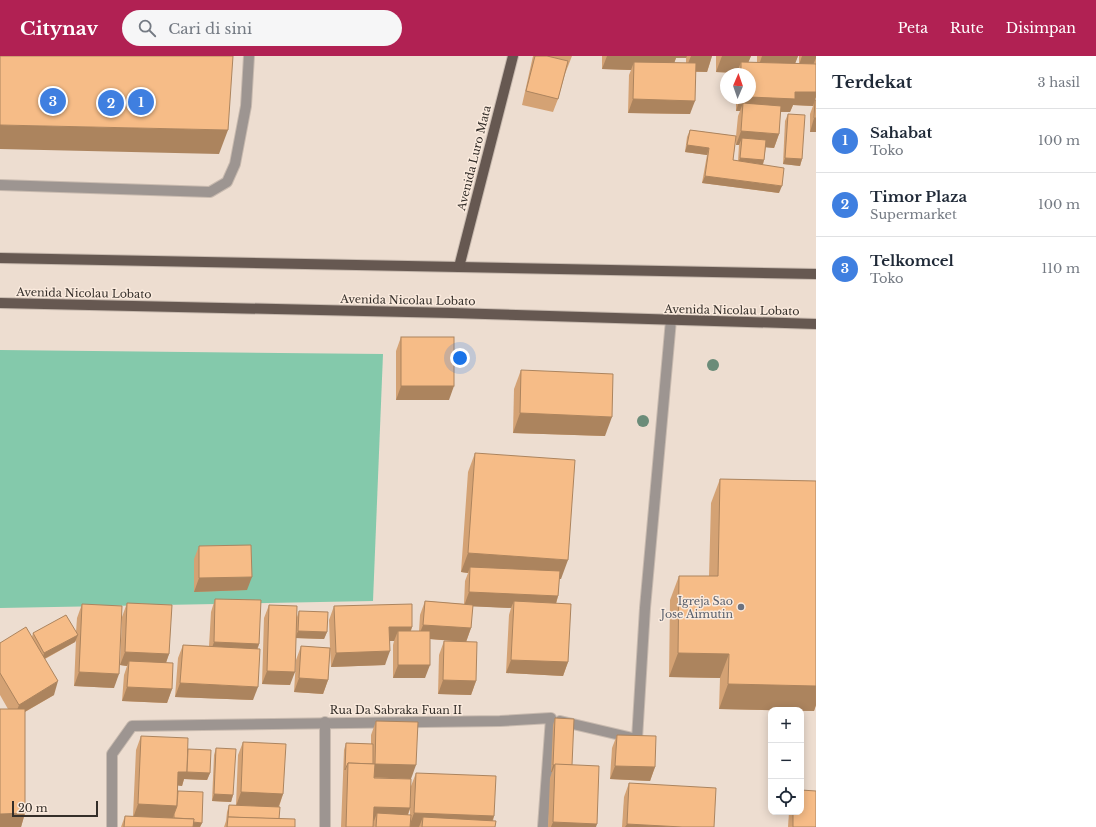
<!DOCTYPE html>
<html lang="id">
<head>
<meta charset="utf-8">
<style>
	body { margin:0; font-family:"Libre Baskerville",serif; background:#f6f6f7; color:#1f2937 }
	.controls { position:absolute; right:12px; bottom:12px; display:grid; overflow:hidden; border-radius:8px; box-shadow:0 2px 10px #0003 }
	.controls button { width:36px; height:36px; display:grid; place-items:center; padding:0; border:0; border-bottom:1px solid #e0e1e3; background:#fff; color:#1f2937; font:20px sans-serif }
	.compass { position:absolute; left:720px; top:12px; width:36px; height:36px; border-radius:50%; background:#fff; box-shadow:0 2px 10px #0003; rotate:2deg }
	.scale { position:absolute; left:12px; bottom:10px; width:86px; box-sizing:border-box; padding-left:4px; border:2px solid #342e29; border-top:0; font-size:11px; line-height:14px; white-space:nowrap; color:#342e29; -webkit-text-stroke:3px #faeadd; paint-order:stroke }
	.you { position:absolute; left:460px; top:302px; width:14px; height:14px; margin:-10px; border:3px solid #fff; border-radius:50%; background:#1a73e8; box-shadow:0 0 0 6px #1a73e833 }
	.badge { display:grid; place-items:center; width:26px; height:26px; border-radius:50%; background:#b12153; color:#fff; font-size:13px; font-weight:700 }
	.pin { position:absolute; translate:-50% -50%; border:2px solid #fff; box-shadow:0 1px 4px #0006 }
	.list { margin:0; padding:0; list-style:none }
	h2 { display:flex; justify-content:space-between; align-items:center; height:52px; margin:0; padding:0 16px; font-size:17px }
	h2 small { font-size:13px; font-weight:400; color:#747a83 }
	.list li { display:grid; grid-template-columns:26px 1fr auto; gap:12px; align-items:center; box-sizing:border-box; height:64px; padding:0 16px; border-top:1px solid #e0e1e3 }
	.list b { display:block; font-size:15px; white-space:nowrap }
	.list p { margin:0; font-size:13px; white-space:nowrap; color:#747a83 }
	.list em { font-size:13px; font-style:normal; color:#747a83 }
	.icon { flex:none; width:22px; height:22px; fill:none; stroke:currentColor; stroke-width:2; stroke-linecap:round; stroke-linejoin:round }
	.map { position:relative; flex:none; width:816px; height:771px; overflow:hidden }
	header { display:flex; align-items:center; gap:24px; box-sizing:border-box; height:56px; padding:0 20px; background:#b12153; color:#fff }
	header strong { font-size:19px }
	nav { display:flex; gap:22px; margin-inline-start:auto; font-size:14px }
	.search { width:280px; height:36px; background:#f6f6f7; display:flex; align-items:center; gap:10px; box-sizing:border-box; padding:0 14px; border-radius:22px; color:#747a83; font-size:15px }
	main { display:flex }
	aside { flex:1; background:#fff }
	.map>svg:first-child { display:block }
	.green { fill:#84c9ab }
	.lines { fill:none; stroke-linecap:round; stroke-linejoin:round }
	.minor-casing { stroke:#c8baaf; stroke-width:12 }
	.major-casing { stroke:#c8baaf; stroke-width:12 }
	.minor { stroke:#9d9591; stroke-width:10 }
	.major { stroke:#665851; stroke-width:10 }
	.tree { fill:#6b8c79 }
	.wall { fill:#d4a274; fill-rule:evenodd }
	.shaded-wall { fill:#ac845e }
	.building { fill:#f6bc87; stroke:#ac845e }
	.worship-dot { fill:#6b7280; stroke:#faeadd; stroke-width:1.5 }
	.labels { text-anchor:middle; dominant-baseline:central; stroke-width:3; stroke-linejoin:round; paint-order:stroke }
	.street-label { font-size:11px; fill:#342e29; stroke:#faeadd }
	.worship-label { font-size:11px; fill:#5b616d; stroke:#faeadd; text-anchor:end }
</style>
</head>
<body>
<header>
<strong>Citynav</strong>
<div class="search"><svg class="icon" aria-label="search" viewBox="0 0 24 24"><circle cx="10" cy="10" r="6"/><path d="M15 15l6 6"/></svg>Cari di sini</div>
<nav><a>Peta</a><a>Rute</a><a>Disimpan</a></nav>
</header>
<main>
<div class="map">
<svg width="816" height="771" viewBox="0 0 816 771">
	<rect width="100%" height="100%" fill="#edddd0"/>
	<polygon class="green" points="0,294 383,298 373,545 0,552"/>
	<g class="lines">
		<defs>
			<g id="minor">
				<polyline points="0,129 210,136 227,126 235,108 246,50 249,0"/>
				<polyline points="560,665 637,683 645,552 671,264"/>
				<polyline points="112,771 112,698 132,670 500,665 551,662 543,771"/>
				<polyline points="325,771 325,666"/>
			</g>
			<g id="major">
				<polyline points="0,202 816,218"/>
				<polyline points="459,211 513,0"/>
				<polyline points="0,247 452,257 816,268"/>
			</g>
		</defs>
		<use href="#minor" class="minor-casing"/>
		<use href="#major" class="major-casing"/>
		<use href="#minor" class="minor"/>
		<use href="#major" class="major"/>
	</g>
	<g class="tree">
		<circle cx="713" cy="309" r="6"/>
		<circle cx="643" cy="365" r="6"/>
	</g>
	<g class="wall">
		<polygon points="533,0 572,0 565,18 558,43 553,56 522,49"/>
		<path d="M602 0H712L707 16H696L690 58 628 57 629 19 631 14 602 13ZM676 2H686V7H674Z"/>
		<path d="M716 0H751L748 6H757V0H816V41L815 44H816V76H810V58L813 50 793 49 790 56H780L779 78 774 92 766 91 763 109 779 137 702 127 707 99 685 96 687 81 690 74 736 80 738 60 740 55H736V42H750V18H737V17L716 16ZM798 0H799V8L795 7ZM736 82V89H739L738 105 733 104Z"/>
		<polygon points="788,58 802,103 800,110 783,108 785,65"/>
		<polygon points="401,281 449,344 396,344 396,295"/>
		<polygon points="521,314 605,380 513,377 514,333"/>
		<polygon points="475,397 561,523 559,523 558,540 556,548 568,606 563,620 506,617 509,559 511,552 472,550 471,572 466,586 430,583 425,622 393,622 393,589 394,585 389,585 385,609 331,611 330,593 328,624 323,638 294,636 296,604 301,590 330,592 329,564 334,550 412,571 411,575 419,575 420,559 425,545 464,548 465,525 468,517 461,516 468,416"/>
		<polygon points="720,423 816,425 816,649 814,655 719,653 720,622 669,621 670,544 679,520 709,520 711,447"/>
		<polygon points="199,490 247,534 194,536 194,503"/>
		<polygon points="215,543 259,588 258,592 253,644 175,641 178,602 183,589 209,590 211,556"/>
		<polygon points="127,547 169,598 166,607 172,633 167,647 122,645 124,619 127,610 120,609 122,561"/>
		<polygon points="82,548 114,632 74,630 76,584 75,586 45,603 54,639 25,656 25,757 21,771 8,653 0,639 0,587 32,581 33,577 76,576 77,562"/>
		<polygon points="269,549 297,561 299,555 327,576 324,583 296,582 290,629 262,628 264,562"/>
		<polygon points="444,585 476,625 471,639 438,638 439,599"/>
		<polygon points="555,662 572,709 596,771 548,771 550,722 552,716 551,716 553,669"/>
		<path d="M376 665 411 723 374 722 411 730 416 717 494 760 493 765 495 771H341L344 694 346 687 371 688V679ZM410 753V759H408Z"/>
		<polygon points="617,679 655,711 650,725 610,723 612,692"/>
		<polygon points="141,680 188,693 210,717 207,724 184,723 182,730 178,729 178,735 202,767 200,771 121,771 125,760 133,760 136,694"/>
		<polygon points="243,686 283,738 279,751 279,763 295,771 224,771 226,765 227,756 229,749 236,749 238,699"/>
		<polygon points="216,692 233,739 231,746 212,745 214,699"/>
		<polygon points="629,727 714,771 622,771 624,741"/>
		<polygon points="789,756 801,756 816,771 788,771"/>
	</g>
	<g class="shaded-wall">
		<polygon points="607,0 687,0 686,2 676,2 671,16 634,6 631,14 602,13"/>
		<polygon points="691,0 712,0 707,16 685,15"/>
		<polygon points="722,0 751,0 744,17 741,6 737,17 716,16"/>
		<polygon points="762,0 799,0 798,0 792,16 757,15"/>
		<polygon points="802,0 816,0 816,2 813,9 799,9"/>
		<polygon points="795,36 816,36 816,41 813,50 793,49 790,56 742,55 743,47 740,55 736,55 740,42 750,42 750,41"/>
		<polygon points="633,43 695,45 690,58 628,57"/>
		<polygon points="814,62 816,62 816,76 810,76"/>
		<polygon points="0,69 228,74 219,98 0,93"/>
		<polygon points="741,75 779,78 774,92 741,89 742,82 739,89 736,89"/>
		<polygon points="687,89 709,92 707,99 685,96"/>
		<polygon points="740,102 764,104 762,111 737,109"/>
		<polygon points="785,102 802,103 800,110 783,108"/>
		<polygon points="705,120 782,130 779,137 702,127"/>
		<polygon points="401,330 454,330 449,344 396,344"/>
		<polygon points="520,357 612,361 605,380 513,377"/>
		<polygon points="468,497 568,504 561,523 470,517 470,511 468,517 461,516"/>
		<polygon points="252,521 247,534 194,536 199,522"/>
		<polygon points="469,536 558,540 554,554 514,545 511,552 464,550"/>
		<polygon points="423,569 471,572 466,586 418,582"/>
		<polygon points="389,571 412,571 407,584 398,575 394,585 384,585"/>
		<polygon points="298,575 327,576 324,583 295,582"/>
		<polygon points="78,579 75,586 42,604 44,597"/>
		<polygon points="214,586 259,588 254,601 209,600"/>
		<polygon points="390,595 385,609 331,611 336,597"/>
		<polygon points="125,596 169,598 164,612 129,605 127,610 120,609"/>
		<polygon points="678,597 729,598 720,622 669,621"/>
		<polygon points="511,604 568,606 563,620 506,617"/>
		<polygon points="398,609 430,609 425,622 393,622"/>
		<polygon points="267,615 295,616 290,629 262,628"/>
		<polygon points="79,616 119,618 114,632 74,630"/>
		<polygon points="299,622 328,624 323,638 294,636"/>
		<polygon points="443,624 476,625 471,639 438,638"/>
		<polygon points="58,625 54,639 14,662 19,649"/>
		<polygon points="180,627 258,631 253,644 175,641"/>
		<polygon points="728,628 816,630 816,649 814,655 719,653"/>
		<polygon points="127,631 172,633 167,647 122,645"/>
		<polygon points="375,708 416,709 411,723 370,721"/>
		<polygon points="553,709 555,709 552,716 551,716"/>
		<polygon points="615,710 655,711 650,725 610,723"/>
		<polygon points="178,716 185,716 210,717 207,724 184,723 182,730 173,729"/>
		<polygon points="241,736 283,738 278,752 236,750"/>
		<polygon points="214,738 233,739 231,746 212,745"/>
		<polygon points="138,748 177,750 172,764 133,762"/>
		<polygon points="374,751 410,752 405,766 377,757 374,765 369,764"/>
		<polygon points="25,757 21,771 0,771 0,758"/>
		<polygon points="414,757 494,760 490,771 423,761 419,771 409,771"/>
		<polygon points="174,765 202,767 200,771 172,771"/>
		<polygon points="553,766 597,768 596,771 551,771"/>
		<polygon points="627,768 682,771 625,771"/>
	</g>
	<g class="building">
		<polygon points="0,0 233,0 228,74 0,69"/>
		<polygon points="535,0 547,0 568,5 558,43 526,35"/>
		<polygon points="634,6 696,7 695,45 633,43"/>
		<polygon points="741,6 816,8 816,36 795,36 795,43 750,41 750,18 741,18"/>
		<polygon points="815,44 816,44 816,62 814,62"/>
		<polygon points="743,47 781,50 779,78 741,75"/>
		<polygon points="788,58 805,59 802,103 785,102"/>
		<polygon points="690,74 736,80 733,104 784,112 782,130 705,120 709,92 687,89"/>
		<polygon points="742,82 766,84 764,104 740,102"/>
		<rect x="401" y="281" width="53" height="49"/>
		<polygon points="521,314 613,318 612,361 520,357"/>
		<polygon points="475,397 575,404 568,504 468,497"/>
		<polygon points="720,423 816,425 816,630 728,628 729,598 678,597 679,520 718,520"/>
		<polygon points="251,489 252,521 199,522 199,490"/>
		<polygon points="470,511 560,515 558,540 469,536"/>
		<polygon points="215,543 261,544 259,588 214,586"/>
		<polygon points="425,545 473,549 471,572 423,569"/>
		<polygon points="514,545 571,548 568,606 511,604"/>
		<polygon points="127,547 172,549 169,598 125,596"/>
		<polygon points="82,548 122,550 119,618 79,616"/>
		<polygon points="412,548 412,571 389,571 390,595 336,597 334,550"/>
		<polygon points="269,549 297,550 295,616 267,615"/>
		<polygon points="299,555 328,556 327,576 298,575"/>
		<polygon points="66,559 78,579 44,597 33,577"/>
		<polygon points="26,571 58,625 19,649 0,617 0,587"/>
		<rect x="398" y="575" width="32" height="34"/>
		<polygon points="444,585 477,586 476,625 443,624"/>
		<polygon points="183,589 260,593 258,631 180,627"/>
		<polygon points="301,590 330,592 328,624 299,622"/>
		<polygon points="129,605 173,607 172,633 127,631"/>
		<polygon points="0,653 25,653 25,757 0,758"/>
		<polygon points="555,662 574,663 572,709 553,709"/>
		<polygon points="376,665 418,666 416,709 375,708"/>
		<polygon points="617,679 656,680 655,711 615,710"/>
		<polygon points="141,680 188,682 187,716 178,716 177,750 138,748"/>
		<polygon points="243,686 286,688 283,738 241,736"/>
		<polygon points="346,687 373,688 373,708 348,707 345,714"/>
		<polygon points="216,692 236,693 233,739 214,738"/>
		<polygon points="188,693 211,694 210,717 187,716"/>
		<polygon points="348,707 375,708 374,722 411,723 410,752 374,751 373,771 346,771"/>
		<polygon points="555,708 599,710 597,768 553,766"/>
		<polygon points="416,717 496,720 494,760 414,757"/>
		<polygon points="629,727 716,732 714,771 682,771 627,768"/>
		<polygon points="801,734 816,735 816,771 793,771 793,756 801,756"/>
		<polygon points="178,735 203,736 202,767 193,766 194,763 174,762 174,758 177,750"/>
		<polygon points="229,749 280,751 279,763 228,761"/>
		<polygon points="377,757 411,759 410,771 376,771"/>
		<polygon points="125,760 194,763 193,771 124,771"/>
		<polygon points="228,761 295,763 295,771 227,771"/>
		<polygon points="423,761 496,765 495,771 422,771"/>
	</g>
	<circle class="worship-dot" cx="741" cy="551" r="4"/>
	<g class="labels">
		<g class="street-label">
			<text transform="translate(474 102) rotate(-76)">Avenida Luro Mata</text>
			<text transform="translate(84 237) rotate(1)">Avenida Nicolau Lobato</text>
			<text transform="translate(408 244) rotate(1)">Avenida Nicolau Lobato</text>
			<text transform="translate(732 254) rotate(1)">Avenida Nicolau Lobato</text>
			<text x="396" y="654">Rua Da Sabraka Fuan II</text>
		</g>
		<g class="worship-label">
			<text x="733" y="545">Igreja Sao<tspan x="733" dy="13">Jose Aimutin</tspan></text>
		</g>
	</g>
</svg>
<div class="controls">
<button>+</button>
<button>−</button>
<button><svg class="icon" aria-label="locate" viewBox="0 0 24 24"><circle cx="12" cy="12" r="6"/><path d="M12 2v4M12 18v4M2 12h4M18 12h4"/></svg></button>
</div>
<svg class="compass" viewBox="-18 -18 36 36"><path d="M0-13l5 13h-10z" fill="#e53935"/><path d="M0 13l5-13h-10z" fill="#747a83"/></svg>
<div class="scale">20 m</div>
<div class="you"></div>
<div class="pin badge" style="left:141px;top:46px;background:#3f7fe0">1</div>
<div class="pin badge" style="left:111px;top:47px;background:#3f7fe0">2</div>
<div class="pin badge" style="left:53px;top:45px;background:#3f7fe0">3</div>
</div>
<aside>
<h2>Terdekat<small>3 hasil</small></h2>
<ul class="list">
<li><span class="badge" style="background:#3f7fe0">1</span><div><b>Sahabat</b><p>Toko</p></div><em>100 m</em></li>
<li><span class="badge" style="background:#3f7fe0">2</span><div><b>Timor Plaza</b><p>Supermarket</p></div><em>100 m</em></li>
<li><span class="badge" style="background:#3f7fe0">3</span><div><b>Telkomcel</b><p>Toko</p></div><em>110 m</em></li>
</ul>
</aside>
</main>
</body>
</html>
